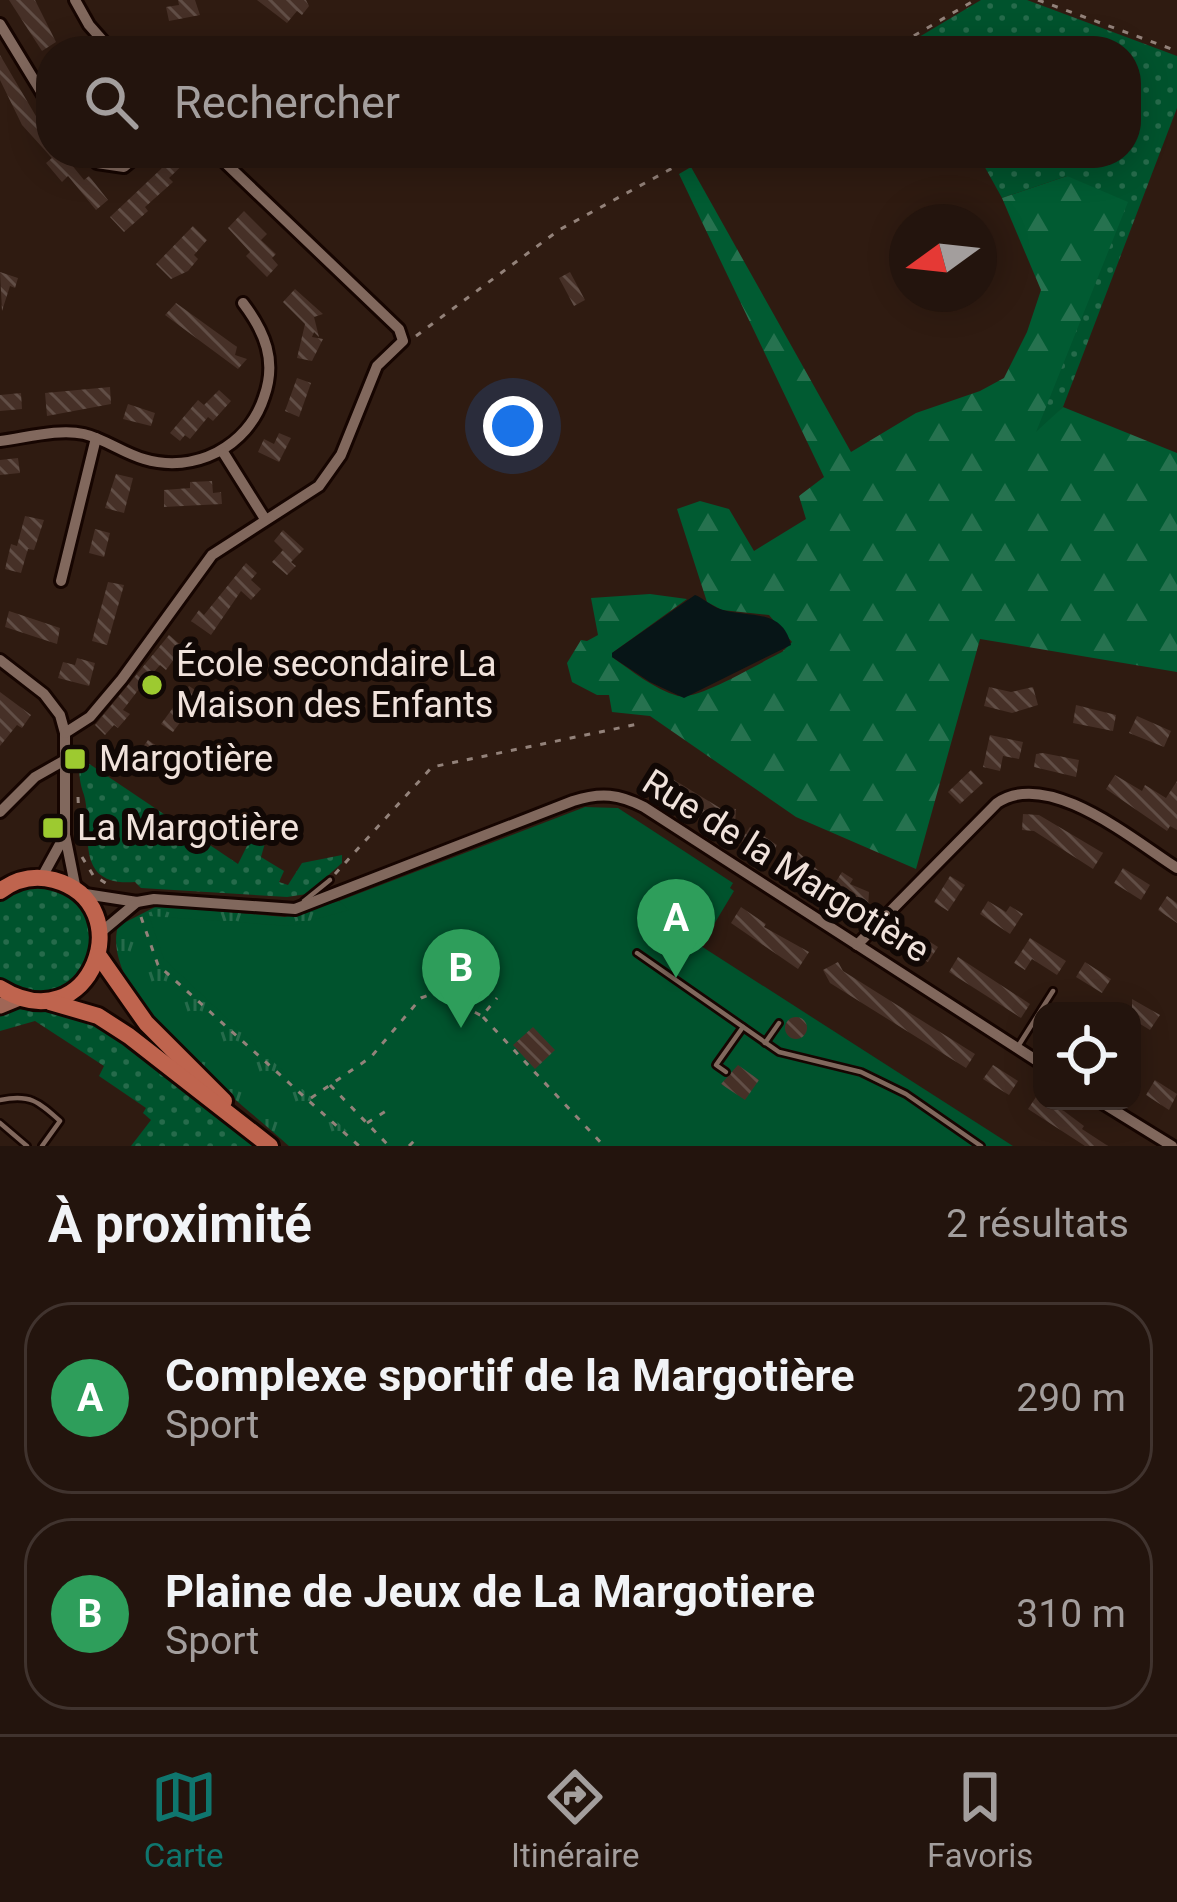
<!DOCTYPE html>
<html lang="fr">
<head>
<meta charset="utf-8">
<style>
	body { margin:0; font-family:Roboto,sans-serif; background:#2b1d16; color:#f1f3f6 }
	.controls { position:absolute; right:36px; bottom:36px; display:grid; overflow:hidden; border-radius:24px; box-shadow:0 6px 30px #0003 }
	.controls button { width:108px; height:108px; display:grid; place-items:center; padding:0; border:0; border-bottom:3px solid #40332e; background:#23140d; color:#f1f3f6; font:60px sans-serif }
	.compass { position:absolute; left:889px; top:204px; width:108px; height:108px; border-radius:50%; background:#23140d; box-shadow:0 6px 30px #0003; rotate:255deg }
	.you { position:absolute; left:513px; top:426px; width:42px; height:42px; margin:-30px; border:9px solid #fff; border-radius:50%; background:#1a73e8; box-shadow:0 0 0 18px #1a73e833 }
	.badge { display:grid; place-items:center; width:78px; height:78px; border-radius:50%; background:#0f766e; color:#fff; font-size:39px; font-weight:700 }
	.pin { position:absolute; translate:-50% -99px; filter:drop-shadow(0 3px 6px #0008) }
	.pin::after { content:''; position:absolute; top:63px; width:42px; height:36px; background:inherit; clip-path:polygon(0 0,100% 0,50% 100%) }
	.list { margin:0; padding:0; list-style:none }
	h2 { display:flex; justify-content:space-between; align-items:center; height:156px; margin:0; padding:0 48px; font-size:51px }
	h2 small { font-size:39px; font-weight:400; color:#a39e9d }
	.list li { display:grid; grid-template-columns:78px 1fr auto; gap:36px; align-items:center; box-sizing:border-box; height:192px; margin:0 24px 24px; padding:0 24px; border:3px solid #40332e; border-radius:48px }
	.list b { display:block; font-size:45px; white-space:nowrap }
	.list p { margin:0; font-size:39px; white-space:nowrap; color:#a39e9d }
	.list em { font-size:39px; font-style:normal; color:#a39e9d }
	.icon { flex:none; width:66px; height:66px; fill:none; stroke:currentColor; stroke-width:2; stroke-linecap:round; stroke-linejoin:round }
	.map { position:relative; flex:none; width:1177px; height:1146px; overflow:hidden }
	.search { position:absolute; background:#23140d; box-shadow:0 6px 30px #0003; left:36px; right:36px; top:36px; height:132px; display:flex; align-items:center; gap:30px; box-sizing:border-box; padding:0 42px; border-radius:48px; color:#a39e9d; font-size:45px }
	.sheet { height:588px; background:#23140d }
	nav { display:flex; justify-content:space-around; align-items:center; box-sizing:border-box; height:168px; border-top:3px solid #40332e; background:#23140d; font-size:33px; color:#a39e9d }
	nav a { display:grid; justify-items:center; gap:6px }
	nav .on { color:#0f766e }
	.map>svg:first-child { display:block }
	.grass { fill:url(#grass-dots) }
	.forest { fill:url(#forest-firs) }
	.park { fill:url(#park-tufts) }
	.garden { fill:#00532d }
	.water { fill:#071517 }
	.building { fill:url(#building-back-hatch) }
	.lines { fill:none; stroke-linecap:round; stroke-linejoin:round }
	.lane-casing { stroke:#160501; stroke-width:10 }
	.street-casing { stroke:#160501; stroke-width:16 }
	.secondary-casing { stroke:#160501; stroke-width:21 }
	.primary-casing { stroke:#160501; stroke-width:22 }
	.path { stroke:#93827a; stroke-width:3; stroke-dasharray:6 9; stroke-linecap:butt }
	.lane { stroke:#81685d; stroke-width:4.5 }
	.street { stroke:#81685d; stroke-width:10 }
	.secondary { stroke:#a06656; stroke-width:15 }
	.primary { stroke:#bf644e; stroke-width:16 }
	.poi-dot { fill:#9dca30; stroke:#110805; stroke-width:4.5 }
	.labels { text-anchor:middle; dominant-baseline:central; stroke-width:12; stroke-linejoin:round; paint-order:stroke }
	.poi-label { font-size:36px; fill:#f0e2db; stroke:#110805; text-anchor:start }
	.street-label { font-size:36px; fill:#f0e2db; stroke:#110805 }
</style>
</head>
<body>
<div class="map">
<svg width="1177" height="1146" viewBox="0 0 1177 1146">
	<defs>
		<pattern id="grass-dots" width="8" height="8" patternUnits="userSpaceOnUse" patternTransform="scale(3)"><rect width="8" height="8" fill="#00532d"/><path d="M2 2h.1M6 6h.1" fill="none" stroke="#266b4b" stroke-width="1.8" stroke-linecap="round"/></pattern>
		<pattern id="forest-firs" width="22" height="20" patternUnits="userSpaceOnUse" patternTransform="scale(3)"><rect width="22" height="20" fill="#015b32"/><path d="M5 1l3.5 6h-7zM16 11l3.5 6h-7z" fill="#26724f"/></pattern>
		<pattern id="park-tufts" width="24" height="20" patternUnits="userSpaceOnUse" patternTransform="scale(3)"><rect width="24" height="20" fill="#00532d"/><path d="M3 7l-1-3M5 7V3M7 7l1-3M15 17l-1-3M17 17v-4M19 17l1-3" fill="none" stroke="#266b4b"/></pattern>
		<pattern id="building-back-hatch" width="6" height="6" patternUnits="userSpaceOnUse" patternTransform="scale(3)"><rect width="6" height="6" fill="#463027"/><path d="M-1 5l2 2M0 0l6 6M5-1l2 2" fill="none" stroke="#614e46"/></pattern>
	</defs>
	<rect width="100%" height="100%" fill="#2f1b11"/>
	<g class="grass">
		<polygon points="981,0 1027,0 1177,56 1177,108 1063,407 1035,436 1067,176 1002,198 977,153 1126,153 1126,51 920,51 914,40"/>
		<path d="M79 757 238 864 248 844 269 829 261 857 284 871 279 882 288 885 302 863 342 855V863L307 894 287 897 141 888 135 882C71 887 94 830 84 795 79 781 79 773 79 757Z"/>
		<polygon points="42,877 94,911 99,956 66,996 0,988 0,891"/>
		<polygon points="18,1009 91,1017 130,1043 253,1146 131,1146 151,1120 143,1113 146,1108 99,1076 104,1066 35,1021 0,1031 0,1012"/>
	</g>
	<path class="forest" d="M691 167 851 452 916 413 980 391 1004 378 1027 332 1041 290 1002 198 1067 176 1128 202 1036 432 1063 407 1177 453V672L980 639 916 869 796 817 650 716 612 712 609 695H597L572 682 567 663 581 640 587 641 598 635 591 598 650 594 687 599 612 653V657C632 671 654 689 678 696 697 701 761 662 782 652L792 642 769 615 722 610 707 602 677 509 700 501 729 509 754 551 806 519 799 496 824 477 679 174Z"/>
	<path class="park" d="M339 901 703 1146H289C240 1101 98 997 118 926L157 906 285 917Z"/>
	<polygon class="garden" points="585,807 618,808 733,883 730,888 734,891 701,946 1013,1146 363,1146 164,959 149,916 290,926 349,910 339,901"/>
	<path class="water" d="M695 595C703 598 711 606 720 609 749 619 782 607 791 645L684 698 650 682 612 657V653Z"/>
	<g class="building">
		<polygon points="9,0 35,0 56,42 42,51"/>
		<polygon points="178,0 195,0 200,15 169,21 166,7 179,5"/>
		<polygon points="257,0 306,0 309,6 302,15 297,11 287,23"/>
		<polygon points="0,55 40,123 43,121 51,131 51,153 62,153 84,180 89,176 108,200 96,210 68,176 62,182 46,163 52,158 22,125 0,80"/>
		<polygon points="172,153 195,153 169,178 173,182 145,207 148,211 124,232 110,217 161,169"/>
		<polygon points="244,211 267,234 261,240 276,254 272,258 278,265 267,277 246,256 250,252 228,228"/>
		<polygon points="193,226 207,240 194,255 198,259 188,271 171,279 156,264"/>
		<polygon points="0,272 18,278 15,288 10,286 2,311"/>
		<polygon points="570,272 585,300 574,306 559,278"/>
		<polygon points="295,289 323,314 314,317 319,337 314,332 312,337 323,339 312,361 297,358 305,324 283,302"/>
		<polygon points="176,303 237,347 235,355 247,359 238,369 165,315"/>
		<polygon points="297,378 311,383 299,417 285,411"/>
		<polygon points="110,387 111,404 47,416 45,393"/>
		<polygon points="219,390 231,401 213,421 208,417 190,439 185,435 180,441 170,433 198,400 204,405"/>
		<polygon points="21,393 22,409 0,411 0,395"/>
		<polygon points="128,404 155,413 151,426 123,419"/>
		<polygon points="279,433 291,438 279,462 258,452 264,439 274,444"/>
		<polygon points="18,458 20,473 0,475 0,460"/>
		<polygon points="116,474 133,478 124,513 105,508"/>
		<polygon points="212,481 213,493 221,492 222,504 164,507 164,490 190,488 190,482"/>
		<polygon points="25,516 44,520 34,550 28,549 21,573 5,569 11,544 17,546"/>
		<polygon points="95,529 110,533 104,557 89,553"/>
		<polygon points="283,530 304,549 291,562 296,566 287,575 272,562 283,550 274,541"/>
		<polygon points="246,563 257,573 251,580 261,589 251,600 241,591 211,635 191,621 199,610 204,615"/>
		<polygon points="108,582 124,585 107,645 92,641"/>
		<polygon points="9,611 60,628 57,644 5,627"/>
		<polygon points="169,635 183,647 166,670 160,665 139,689 123,710 130,714 118,728 114,725 105,735 95,725"/>
		<polygon points="77,658 95,663 89,686 58,678 63,662 75,665"/>
		<polygon points="189,686 201,694 173,732 161,724"/>
		<polygon points="989,687 1011,692 1033,687 1038,705 1012,713 984,706"/>
		<polygon points="0,692 31,715 22,728 17,725 0,746"/>
		<polygon points="1076,705 1116,715 1113,731 1073,723"/>
		<polygon points="1137,716 1171,731 1164,747 1129,733"/>
		<polygon points="990,735 1023,742 1019,759 1003,756 1000,771 983,767"/>
		<polygon points="148,740 160,748 149,763 137,755"/>
		<polygon points="1043,753 1079,760 1076,777 1034,767 1036,754"/>
		<polygon points="971,770 983,783 960,804 948,792"/>
		<polygon points="666,775 720,808 736,809 735,825 715,824 657,789"/>
		<polygon points="1115,775 1142,791 1145,785 1166,798 1177,781 1177,830 1170,826 1167,831 1106,789"/>
		<polygon points="1023,814 1039,815 1103,853 1093,869 1034,831 1022,830"/>
		<polygon points="750,827 777,845 769,858 741,841"/>
		<polygon points="798,852 819,871 810,885 785,871"/>
		<polygon points="1123,868 1150,885 1141,900 1114,883"/>
		<polygon points="842,872 853,879 850,884 869,892 868,908 856,908 841,898 838,903 827,896"/>
		<polygon points="950,876 965,885 948,911 934,902"/>
		<polygon points="1167,896 1177,903 1177,923 1158,910"/>
		<polygon points="988,901 1006,912 1010,906 1023,914 1010,934 980,914"/>
		<polygon points="741,907 766,924 764,927 809,952 798,969 731,923"/>
		<polygon points="910,929 938,947 928,962 900,944"/>
		<polygon points="1030,938 1066,961 1057,975 1032,959 1025,970 1014,963"/>
		<polygon points="958,957 1030,1004 1021,1018 949,972"/>
		<polygon points="838,962 843,971 975,1054 966,1068 830,983 823,970"/>
		<polygon points="1085,962 1111,979 1102,993 1076,977"/>
		<polygon points="1132,999 1160,1015 1150,1030 1132,1019"/>
		<circle cx="796" cy="1028" r="11"/>
		<polygon points="533,1027 555,1050 535,1069 513,1045"/>
		<polygon points="738,1065 759,1080 745,1100 721,1084"/>
		<polygon points="993,1065 1018,1081 1009,1095 983,1079"/>
		<polygon points="1155,1080 1177,1094 1169,1110 1146,1095"/>
		<polygon points="1038,1094 1042,1101 1064,1111 1084,1126 1082,1129 1108,1146 1085,1146 1028,1109"/>
	</g>
	<g class="lines">
		<defs>
			<g id="lane">
				<polyline points="304,901 330,880"/>
				<polyline points="637,953 779,1052 861,1072 906,1094 981,1146"/>
				<polyline points="765,1043 779,1023"/>
				<polyline points="1017,1048 1053,991"/>
				<polyline points="726,1072 716,1065 743,1027"/>
				<path d="M0 1100C30 1094 38 1101 60 1121L42 1146"/>
				<polyline points="0,1123 27,1146"/>
			</g>
			<g id="street">
				<polyline points="75,0 89,25 112,51"/>
				<polyline points="0,24 51,108"/>
				<polyline points="89,153 97,163 124,167 141,153"/>
				<path d="M0 441C25 438 59 428 84 434 105 439 123 453 144 459 194 474 248 447 264 397 277 361 265 332 243 303"/>
				<polyline points="223,452 265,519"/>
				<polyline points="61,581 96,438"/>
				<polyline points="0,660 44,694 60,715 65,733 65,835 76,890"/>
				<polyline points="65,733 90,717 122,679 212,555 319,486 341,455 377,366 403,341 399,329 215,153"/>
				<polyline points="0,812 35,777 65,760"/>
				<polyline points="42,877 65,835"/>
				<path d="M79 893 137 902 154 899 295 909 573 801C601 792 619 794 644 807L1042 1064"/>
				<polyline points="100,933 137,902"/>
				<path d="M857 945 997 803C1048 768 1133 840 1177 868"/>
				<polyline points="1099,1101 1172,1146"/>
			</g>
			<polyline id="secondary" points="0,1006 17,999"/>
			<g id="primary">
				<path d="M0 891C16 879 35 875 54 880 142 904 91 1044 0 988"/>
				<polyline points="99,956 146,1023 224,1101"/>
				<polyline points="50,1002 98,1016 129,1036 270,1146"/>
			</g>
		</defs>
		<use href="#lane" class="lane-casing"/>
		<use href="#street" class="street-casing"/>
		<use href="#secondary" class="secondary-casing"/>
		<use href="#primary" class="primary-casing"/>
		<g class="path">
			<polyline points="1038,0 1177,51"/>
			<polyline points="888,51 975,0"/>
			<polyline points="416,336 559,230 700,153"/>
			<polyline points="78,797 80,841"/>
			<polyline points="82,857 93,875 107,884"/>
			<polyline points="335,874 432,767 643,723"/>
			<polyline points="141,917 158,965 359,1146"/>
			<polyline points="483,1017 604,1146"/>
			<polyline points="330,1085 389,1146"/>
			<polyline points="311,1098 371,1057 421,998 436,992 482,1016 497,998"/>
			<polyline points="367,1123 386,1111"/>
			<polyline points="409,1146 415,1140"/>
		</g>
		<use href="#lane" class="lane"/>
		<use href="#street" class="street"/>
		<use href="#secondary" class="secondary"/>
		<use href="#primary" class="primary"/>
	</g>
	<g class="poi-dot">
		<circle cx="152" cy="685" r="12"/>
		<rect x="63" y="747" width="24" height="24" rx="6"/>
		<rect x="41" y="816" width="24" height="24" rx="6"/>
	</g>
	<g class="labels">
		<g class="poi-label">
			<text x="176" y="664">École secondaire La<tspan x="176" dy="41">Maison des Enfants</tspan></text>
			<text x="99" y="759">Margotière</text>
			<text x="77" y="828">La Margotière</text>
		</g>
		<g class="street-label">
			<text transform="translate(786 866) rotate(32)">Rue de la Margotière</text>
		</g>
	</g>
</svg>
<div class="controls">
<button><svg class="icon" aria-label="locate" viewBox="0 0 24 24"><circle cx="12" cy="12" r="6"/><path d="M12 2v4M12 18v4M2 12h4M18 12h4"/></svg></button>
</div>
<svg class="compass" viewBox="-18 -18 36 36"><path d="M0-13l5 13h-10z" fill="#e53935"/><path d="M0 13l5-13h-10z" fill="#a39e9d"/></svg>
<div class="you"></div>
<div class="pin badge" style="left:676px;top:978px;background:#2e9e5b">A</div>
<div class="pin badge" style="left:461px;top:1028px;background:#2e9e5b">B</div>
<div class="search"><svg class="icon" aria-label="search" viewBox="0 0 24 24"><circle cx="10" cy="10" r="6"/><path d="M15 15l6 6"/></svg>Rechercher</div>
</div>
<section class="sheet">
<h2>À proximité<small>2 résultats</small></h2>
<ul class="list">
<li><span class="badge" style="background:#2e9e5b">A</span><div><b>Complexe sportif de la Margotière</b><p>Sport</p></div><em>290 m</em></li>
<li><span class="badge" style="background:#2e9e5b">B</span><div><b>Plaine de Jeux de La Margotiere</b><p>Sport</p></div><em>310 m</em></li>
</ul>
</section>
<nav>
<a class="on"><svg class="icon" aria-label="map" viewBox="0 0 24 24"><path d="M3 6l6-2 6 2 6-2v14l-6 2-6-2-6 2zM9 4v14M15 6v14"/></svg>Carte</a>
<a><svg class="icon" aria-label="directions" viewBox="0 0 24 24"><path d="M12 3l9 9-9 9-9-9zM9 14v-3h6M13 9l2 2-2 2"/></svg>Itinéraire</a>
<a><svg class="icon" aria-label="saved" viewBox="0 0 24 24"><path d="M7 4h10v16l-5-4-5 4z"/></svg>Favoris</a>
</nav>
</body>
</html>
